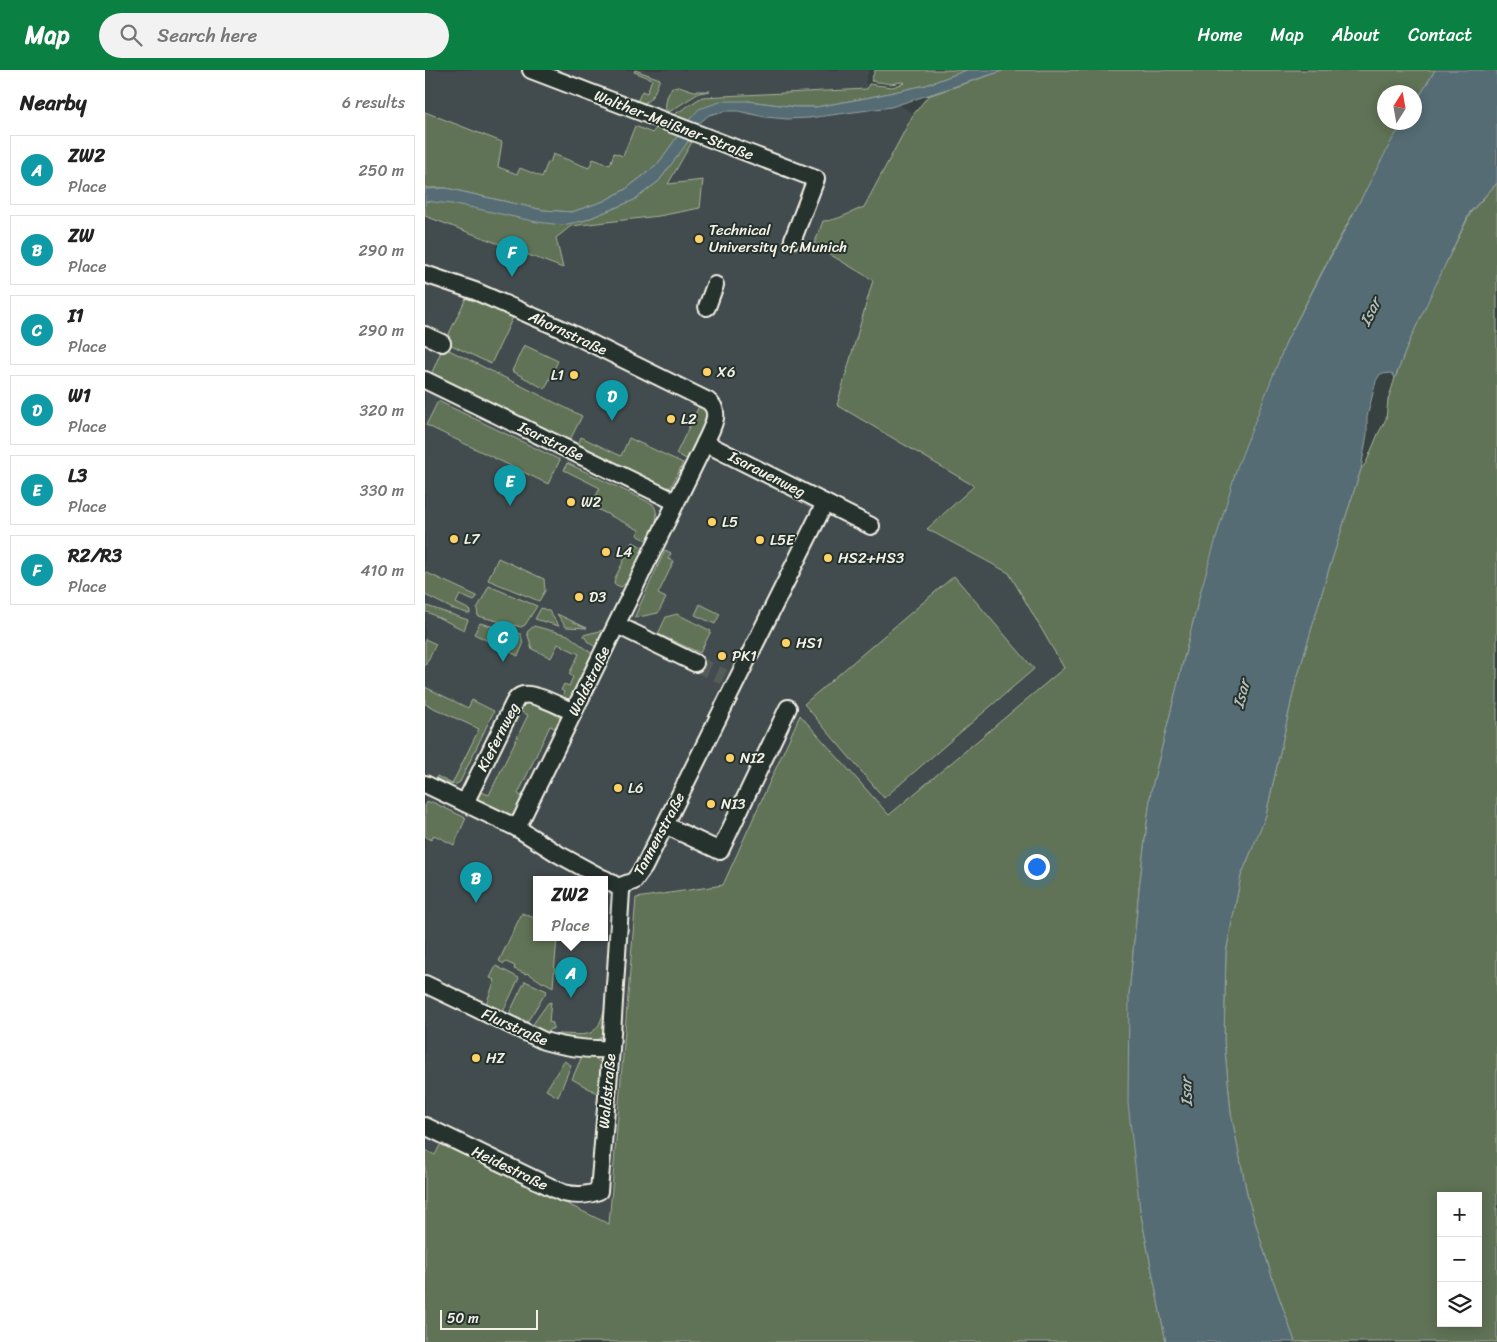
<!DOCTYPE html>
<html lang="en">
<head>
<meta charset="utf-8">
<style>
	body { margin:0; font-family:Sriracha,sans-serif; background:#f2f2f2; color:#222 }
	.controls { position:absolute; right:15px; bottom:15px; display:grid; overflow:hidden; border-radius:0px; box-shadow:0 2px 12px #0003 }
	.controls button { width:45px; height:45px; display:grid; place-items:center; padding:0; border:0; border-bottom:1px solid #e0e0e0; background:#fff; color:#222; font:25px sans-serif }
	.compass { position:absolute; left:952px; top:15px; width:45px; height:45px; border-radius:50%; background:#fff; box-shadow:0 2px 12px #0003; rotate:11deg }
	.scale { position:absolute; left:15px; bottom:12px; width:98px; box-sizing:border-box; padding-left:5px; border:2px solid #f4f1e8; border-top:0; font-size:14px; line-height:18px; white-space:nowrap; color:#f4f1e8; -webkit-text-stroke:4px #26332d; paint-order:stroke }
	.you { position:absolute; left:611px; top:796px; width:18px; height:18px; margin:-12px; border:4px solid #fff; border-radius:50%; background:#1a73e8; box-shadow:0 0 0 8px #1a73e833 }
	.badge { display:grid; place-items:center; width:32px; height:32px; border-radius:50%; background:#0b8043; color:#fff; font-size:16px; font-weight:700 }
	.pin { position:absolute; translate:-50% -41px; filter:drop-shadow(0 1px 2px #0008) }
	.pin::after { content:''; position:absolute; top:26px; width:18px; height:15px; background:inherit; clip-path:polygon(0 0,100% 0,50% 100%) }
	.popup { position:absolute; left:108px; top:806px; width:75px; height:65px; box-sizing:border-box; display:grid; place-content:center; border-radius:0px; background:#fff; filter:drop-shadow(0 1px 4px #0005); font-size:16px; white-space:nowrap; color:#767676 }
	.popup b { font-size:19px; color:#222 }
	.popup::after { content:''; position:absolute; left:50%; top:100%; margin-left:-10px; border:10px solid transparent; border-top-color:#fff }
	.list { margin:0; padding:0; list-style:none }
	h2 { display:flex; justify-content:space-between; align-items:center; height:65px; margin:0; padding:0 20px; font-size:21px }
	h2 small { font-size:16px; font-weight:400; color:#767676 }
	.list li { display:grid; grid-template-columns:32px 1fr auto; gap:15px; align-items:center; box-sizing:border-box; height:70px; margin:0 10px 10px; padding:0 10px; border:1px solid #e0e0e0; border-radius:0px }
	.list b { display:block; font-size:19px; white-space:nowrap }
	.list p { margin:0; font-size:16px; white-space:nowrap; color:#767676 }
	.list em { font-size:16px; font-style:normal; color:#767676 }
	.icon { flex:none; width:28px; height:28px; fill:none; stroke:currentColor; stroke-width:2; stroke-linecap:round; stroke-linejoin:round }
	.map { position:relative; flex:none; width:1072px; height:1272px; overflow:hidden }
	header { display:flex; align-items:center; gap:30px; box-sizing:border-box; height:70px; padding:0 25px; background:#0b8043; color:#fff }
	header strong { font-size:24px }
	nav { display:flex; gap:28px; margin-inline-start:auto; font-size:18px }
	.search { width:350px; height:45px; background:#f2f2f2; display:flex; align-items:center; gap:12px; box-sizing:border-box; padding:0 18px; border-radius:28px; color:#767676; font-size:19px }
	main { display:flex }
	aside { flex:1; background:#fff }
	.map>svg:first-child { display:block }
	.built { fill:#434b4e; fill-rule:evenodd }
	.green { fill:#607356; stroke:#aab29f; fill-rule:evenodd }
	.water { fill:#556c74; stroke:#95a1a2 }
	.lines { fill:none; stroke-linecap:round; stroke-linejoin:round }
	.minor-tunnel { stroke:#535b59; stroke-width:16; stroke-dasharray:16 8; stroke-linecap:butt }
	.minor-casing { stroke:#f4f1e8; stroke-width:20 }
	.minor { stroke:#26332d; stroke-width:16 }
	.poi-dot { fill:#ffd166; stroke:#26332d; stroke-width:2 }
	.labels { text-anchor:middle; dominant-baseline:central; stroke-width:4; stroke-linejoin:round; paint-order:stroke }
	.street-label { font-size:15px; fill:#f4f1e8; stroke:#26332d }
	.poi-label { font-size:15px; fill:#f4f1e8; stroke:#26332d; text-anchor:start }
	.water-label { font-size:16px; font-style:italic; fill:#b4bcba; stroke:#26332d }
</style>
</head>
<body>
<header>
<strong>Map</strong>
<div class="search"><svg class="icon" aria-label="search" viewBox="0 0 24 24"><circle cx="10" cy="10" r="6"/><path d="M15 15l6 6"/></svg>Search here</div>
<nav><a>Home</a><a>Map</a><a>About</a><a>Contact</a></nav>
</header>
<main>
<aside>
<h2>Nearby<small>6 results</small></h2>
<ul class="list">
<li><span class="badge" style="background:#0f9aa8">A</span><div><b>ZW2</b><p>Place</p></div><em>250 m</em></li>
<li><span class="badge" style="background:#0f9aa8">B</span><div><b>ZW</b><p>Place</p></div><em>290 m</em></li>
<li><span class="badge" style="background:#0f9aa8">C</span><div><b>I1</b><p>Place</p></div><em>290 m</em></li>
<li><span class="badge" style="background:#0f9aa8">D</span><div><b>W1</b><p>Place</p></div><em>320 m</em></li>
<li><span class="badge" style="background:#0f9aa8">E</span><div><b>L3</b><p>Place</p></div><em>330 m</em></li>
<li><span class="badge" style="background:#0f9aa8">F</span><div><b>R2/R3</b><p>Place</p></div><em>410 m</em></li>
</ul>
</aside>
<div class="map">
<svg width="1072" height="1272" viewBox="0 0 1072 1272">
	<rect width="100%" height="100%" fill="#374140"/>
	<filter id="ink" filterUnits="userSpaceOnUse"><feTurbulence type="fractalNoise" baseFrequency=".02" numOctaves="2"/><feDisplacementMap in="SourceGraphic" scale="10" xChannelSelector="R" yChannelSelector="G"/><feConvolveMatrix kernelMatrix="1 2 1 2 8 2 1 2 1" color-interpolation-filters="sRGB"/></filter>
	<g filter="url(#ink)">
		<path class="built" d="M0 0H444L440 13 492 46 549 416 503 459 584 503 640 598 464 745 375 645 298 815 211 828 184 1154 17 1073 10 1085 0 1080ZM112 809H180V867H112Z"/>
		<g class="green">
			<path d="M210 0 235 9C230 20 227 35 211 34L217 21 222 23 227 9 209 2Z"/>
			<polygon points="450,0 542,0 501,15 441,28 391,37 371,37 323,31 261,53 247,46 277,27 442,19 444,14 467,17 480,13 476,12 466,14 446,11"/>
			<path d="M580 0H1010L990 34 989 22H959V52L978 53 913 171 862 270 776 520 726 721 714 819 704 925 715 1140 741 1272H0V1080L10 1085 16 1073 184 1154 211 828 298 815 375 645 464 745 639 598 584 503 502 459 549 416 412 335 448 210 389 175 398 151C412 151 426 142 439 137L488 45 503 26Z"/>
			<polygon points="254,16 269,21 285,21 274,23 244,42 240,39 242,27 247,17 253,18"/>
			<polygon points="0,42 77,72 73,97 92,104 95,98 117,107 123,92 125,93 128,84 164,98 168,89 185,95 189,83 198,86 210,56 227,63 233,56 253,66 232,95 201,119 179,131 147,142 118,140 21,118 0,118"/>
			<polygon points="263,71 267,72 243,114 278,110 275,138 234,146 146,156 131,168 138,198 0,146 0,131 9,131 158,151 209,130 234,111"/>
			<path d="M1072 113V1272H870L848 1210 823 1129 806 1043 799 970 801 882 816 806 841 745 869 619 903 502 936 399 941 393 953 364 961 349 963 330 970 308 984 272 1009 217 1046 142ZM1016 1126H1053V1253H1016Z"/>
			<polygon points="43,224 89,245 66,294 20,272"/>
			<polygon points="99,275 133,291 120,319 87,301"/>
			<polygon points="18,277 157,346 143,374 4,309"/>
			<polygon points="13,331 135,390 123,414 1,355"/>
			<polygon points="275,334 281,337 285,345 264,390 251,384"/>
			<polygon points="156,367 196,386 204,368 258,393 246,417 238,418 152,377"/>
			<path d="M142 393 228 434C236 446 229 459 223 471L212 465 214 460 166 436 175 418 139 400Z"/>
			<polygon points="208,472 219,478 204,511 196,517 189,514 190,508"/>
			<polygon points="240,480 246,483 243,489 249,491 233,524 241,528 233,543 209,548"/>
			<polygon points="73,488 119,509 120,521 114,531 63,510"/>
			<polygon points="0,502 52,526 49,531 35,525 31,533 45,540 45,544 26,538 0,525"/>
			<polygon points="529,506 609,599 459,728 379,634"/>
			<polygon points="64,516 112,536 100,555 96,557 53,546 52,539"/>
			<polygon points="275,534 295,544 290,554 270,545"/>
			<polygon points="2,536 43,550 39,560 0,541"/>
			<polygon points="116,538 124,541 134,556 110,549"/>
			<polygon points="132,544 162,558 141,557"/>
			<polygon points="252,544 286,561 275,583 233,564 241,547"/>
			<polygon points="55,553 96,564 98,575 93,586 49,564"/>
			<polygon points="109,556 143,565 169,585 148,626 143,629 136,627 139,622 136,620 139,614 144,616 148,607 144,604 154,584 133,574 126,588 107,579 102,562"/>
			<polygon points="183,559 173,579 163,572 158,565"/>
			<polygon points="0,569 11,574 0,596"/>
			<path d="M0 617 43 638 47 630 69 641 35 712C28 718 18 712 11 708L12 706 27 714 54 659 0 634Z"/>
			<polygon points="102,632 111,634 138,649 135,660 125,656 93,724 102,729 90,744 84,745 76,742 53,731 51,728 54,721 64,725 103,645 92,640 99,633"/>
			<polygon points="7,732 41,748 29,775 9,765 6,770 0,767 0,733"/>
			<path d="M97 843 112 849V867H132L128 917 119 912 118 913C112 909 108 906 102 903L101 904 89 899 90 896 81 892 79 894 74 891Z"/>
			<polygon points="71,896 94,908 77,944 63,937 61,934 70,910 65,908"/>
			<polygon points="100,911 122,921 102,952 98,949 96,953 83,946"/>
			<polygon points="126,932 124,952 128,953 128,959 125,959 121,965 106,957 123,933"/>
			<path d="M179 940H181L179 965C165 977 149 971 132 968L133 964C159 964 172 971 179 940Z"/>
			<polygon points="158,984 165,985 180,995 177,1026 147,1009"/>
			<polygon points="139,991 146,995 133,1027 121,1020"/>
		</g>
		<g class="water">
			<polygon points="542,0 580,0 466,37 384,48 362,49 340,47 313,41 300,41 284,45 272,55 260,76 234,111 209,130 158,151 137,155 112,152 35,135 0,131 0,119 21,118 118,140 147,142 179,131 201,119 232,95 264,50 274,39 298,31 323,31 371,37 391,37 441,28 501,15"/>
			<polygon points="1010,0 1072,0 1072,113 1045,142 984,272 970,308 967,303 955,304 951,311 942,347 942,364 936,399 903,502 869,619 841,745 816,806 801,882 799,970 806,1043 823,1129 848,1210 870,1272 741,1272 715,1140 703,1033 704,925 714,819 726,721 776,520 812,397 862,270 967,70 978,53 989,52 990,34"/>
		</g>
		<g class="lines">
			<polyline class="minor-tunnel" points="270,593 299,607"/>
			<defs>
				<g id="minor">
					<polyline points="106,0 391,109 368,169"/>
					<path d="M0 204 50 221 137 259 283 331C298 342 286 359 280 373L446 456"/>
					<polyline points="282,237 290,215"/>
					<polyline points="0,265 17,273"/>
					<polyline points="0,310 251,432"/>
					<polyline points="192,555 223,570"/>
					<polyline points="227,572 270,593"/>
					<polyline points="0,714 92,758 133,784 179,809"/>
					<path d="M40 733 89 633C91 629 94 626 98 625 109 622 138 638 149 642"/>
					<polyline points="240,755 295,781 363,638"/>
					<polyline points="92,758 280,373"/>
					<polyline points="193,817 209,811 219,797 400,433"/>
					<path d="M0 914 119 971C142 978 162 980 186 979"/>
					<path d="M0 1056 138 1123C151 1126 161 1126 174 1121L186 979 196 821 193 817 180 809"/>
				</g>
			</defs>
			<use href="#minor" class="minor-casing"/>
			<use href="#minor" class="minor"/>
		</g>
	</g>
	<g class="poi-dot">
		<circle cx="274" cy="169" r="5"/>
		<circle cx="282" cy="302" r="5"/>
		<circle cx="149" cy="305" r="5"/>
		<circle cx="246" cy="349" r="5"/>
		<circle cx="146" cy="432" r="5"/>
		<circle cx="287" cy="452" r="5"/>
		<circle cx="29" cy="469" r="5"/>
		<circle cx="335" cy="470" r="5"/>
		<circle cx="181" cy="482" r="5"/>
		<circle cx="403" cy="488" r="5"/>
		<circle cx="154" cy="527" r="5"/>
		<circle cx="361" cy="573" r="5"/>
		<circle cx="297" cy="586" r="5"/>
		<circle cx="305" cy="688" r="5"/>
		<circle cx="193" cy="718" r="5"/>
		<circle cx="286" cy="734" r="5"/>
		<circle cx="51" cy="988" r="5"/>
	</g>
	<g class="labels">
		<g class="street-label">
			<text transform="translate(249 55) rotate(21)">Walther-Meißner-Straße</text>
			<text transform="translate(143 263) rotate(25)">Ahornstraße</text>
			<text transform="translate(126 371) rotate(26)">Isarstraße</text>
			<text transform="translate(342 404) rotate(27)">Isarauenweg</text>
			<text transform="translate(164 611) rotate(-64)">Waldstraße</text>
			<text transform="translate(73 667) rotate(-63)">Kiefernweg</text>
			<text transform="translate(234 764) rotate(-62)">Tannenstraße</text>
			<text transform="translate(90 957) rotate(24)">Flurstraße</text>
			<text transform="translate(182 1021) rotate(-85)">Waldstraße</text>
			<text transform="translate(85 1098) rotate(26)">Heidestraße</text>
		</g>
		<g class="poi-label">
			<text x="284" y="160">Technical<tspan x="284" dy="17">University of Munich</tspan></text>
			<text x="292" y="302">X6</text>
			<text x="139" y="305" text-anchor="end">L1</text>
			<text x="256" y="349">L2</text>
			<text x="156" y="432">W2</text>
			<text x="297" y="452">L5</text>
			<text x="39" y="469">L7</text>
			<text x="345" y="470">L5E</text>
			<text x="191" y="482">L4</text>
			<text x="413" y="488">HS2+HS3</text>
			<text x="164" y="527">D3</text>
			<text x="371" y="573">HS1</text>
			<text x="307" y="586">PK1</text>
			<text x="315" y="688">NI2</text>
			<text x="203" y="718">L6</text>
			<text x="296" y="734">NI3</text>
			<text x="61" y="988">HZ</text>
		</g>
		<g class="water-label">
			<text transform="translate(945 242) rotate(-64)">Isar</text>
			<text transform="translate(816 624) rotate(-76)">Isar</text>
			<text transform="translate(761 1022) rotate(-92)">Isar</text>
		</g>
	</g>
</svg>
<div class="controls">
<button>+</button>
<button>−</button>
<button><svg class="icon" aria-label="layers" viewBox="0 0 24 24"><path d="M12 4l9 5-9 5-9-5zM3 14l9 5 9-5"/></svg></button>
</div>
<svg class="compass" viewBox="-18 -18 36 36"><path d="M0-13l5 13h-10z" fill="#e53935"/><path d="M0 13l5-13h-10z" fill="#767676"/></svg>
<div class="scale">50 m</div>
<div class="you"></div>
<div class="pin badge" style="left:146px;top:928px;background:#0f9aa8">A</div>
<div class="popup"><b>ZW2</b>Place</div>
<div class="pin badge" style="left:51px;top:833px;background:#0f9aa8">B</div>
<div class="pin badge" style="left:78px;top:592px;background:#0f9aa8">C</div>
<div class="pin badge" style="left:187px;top:351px;background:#0f9aa8">D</div>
<div class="pin badge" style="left:85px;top:436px;background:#0f9aa8">E</div>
<div class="pin badge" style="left:87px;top:207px;background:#0f9aa8">F</div>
</div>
</main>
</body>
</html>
